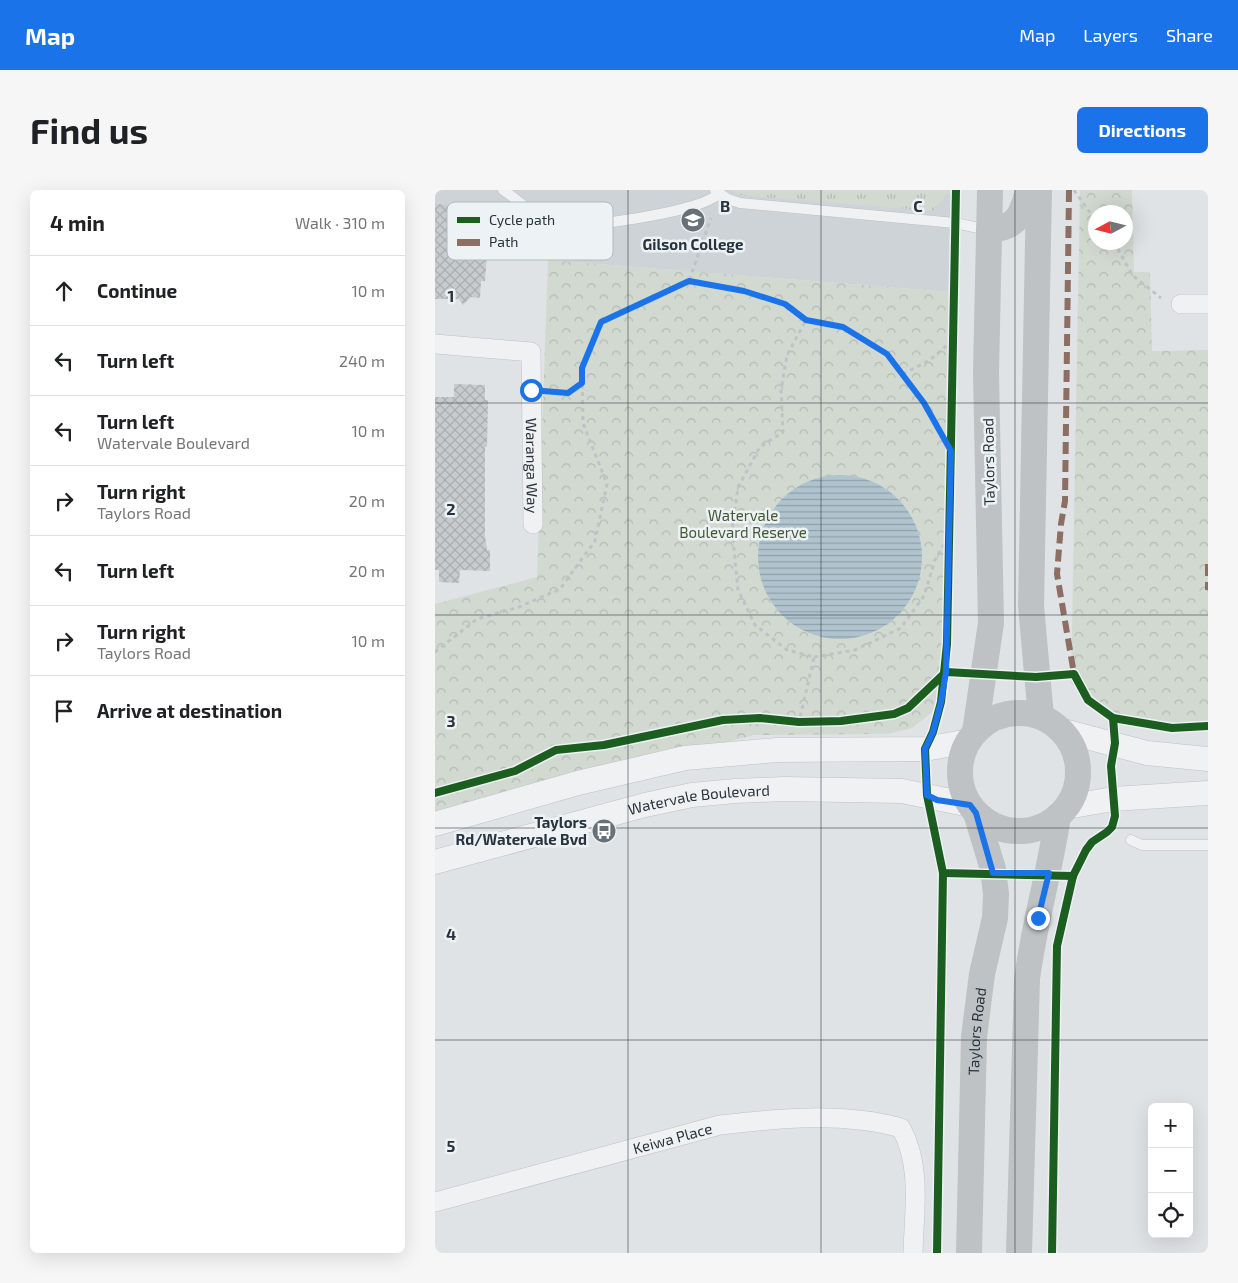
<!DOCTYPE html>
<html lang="en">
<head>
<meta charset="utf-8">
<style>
	body { margin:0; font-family:"Exo 2",sans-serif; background:#f6f6f6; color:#202124 }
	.controls { position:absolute; right:15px; bottom:15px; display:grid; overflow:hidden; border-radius:8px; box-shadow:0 5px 20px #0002 }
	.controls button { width:45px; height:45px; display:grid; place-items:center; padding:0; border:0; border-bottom:1px solid #e0e0e0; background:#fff; color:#202124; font:25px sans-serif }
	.compass { position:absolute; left:653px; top:15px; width:45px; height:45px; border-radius:50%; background:#fff; box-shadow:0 5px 20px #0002; rotate:263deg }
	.stop { position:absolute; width:15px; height:15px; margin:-11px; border:4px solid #1a73e8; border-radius:50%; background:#fff }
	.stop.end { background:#1a73e8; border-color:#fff; box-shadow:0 1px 5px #0008 }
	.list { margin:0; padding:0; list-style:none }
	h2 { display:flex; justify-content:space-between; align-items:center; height:65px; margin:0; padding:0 20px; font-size:21px }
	h2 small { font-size:16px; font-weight:400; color:#757577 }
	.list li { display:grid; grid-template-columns:32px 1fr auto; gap:15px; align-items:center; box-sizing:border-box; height:70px; padding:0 20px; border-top:1px solid #e0e0e0 }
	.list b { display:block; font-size:19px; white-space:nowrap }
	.list p { margin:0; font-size:16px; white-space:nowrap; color:#757577 }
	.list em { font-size:16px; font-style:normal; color:#757577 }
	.icon { flex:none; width:28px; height:28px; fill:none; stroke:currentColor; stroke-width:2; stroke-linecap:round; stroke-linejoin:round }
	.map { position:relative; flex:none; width:773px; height:1063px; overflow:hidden; border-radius:8px }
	header { display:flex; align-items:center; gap:30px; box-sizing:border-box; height:70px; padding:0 25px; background:#1a73e8; color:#fff }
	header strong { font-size:24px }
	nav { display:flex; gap:28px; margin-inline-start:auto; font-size:18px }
	.intro { display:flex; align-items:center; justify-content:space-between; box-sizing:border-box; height:120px; padding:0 30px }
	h1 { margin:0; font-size:35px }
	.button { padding:12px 22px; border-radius:8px; background:#1a73e8; color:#fff; font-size:18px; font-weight:700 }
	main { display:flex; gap:30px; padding:0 30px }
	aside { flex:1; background:#fff; border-radius:8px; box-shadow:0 5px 20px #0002 }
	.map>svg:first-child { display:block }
	.built { fill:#ced3d8 }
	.grass { fill:url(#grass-tufts) }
	.park { fill:url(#park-crowns); fill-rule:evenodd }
	.water { fill:url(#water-rules) }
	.building { fill:url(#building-cross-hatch) }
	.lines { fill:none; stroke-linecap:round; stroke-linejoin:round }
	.service-casing { stroke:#bec1c3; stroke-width:11 }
	.minor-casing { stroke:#bec1c3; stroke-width:20 }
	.tertiary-casing { stroke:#bec1c3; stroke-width:25 }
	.path { stroke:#bfc3c6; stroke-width:3; stroke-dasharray:4 4; stroke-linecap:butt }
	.service { stroke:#f0f1f2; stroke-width:10 }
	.minor { stroke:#f0f1f2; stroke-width:19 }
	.tertiary { stroke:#f0f1f2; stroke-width:24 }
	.secondary { stroke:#bec2c5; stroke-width:26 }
	.quiet { stroke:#8d6e63; stroke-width:6; stroke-dasharray:12 6; stroke-linecap:butt }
	.cycleway-casing { stroke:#edf2f5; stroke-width:11 }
	.cycleway { stroke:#1b5e20; stroke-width:8 }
	.route { stroke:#1a73e8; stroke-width:6 }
	.grid { fill:none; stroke:#28333d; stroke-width:1; stroke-opacity:0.55 }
	.labels { text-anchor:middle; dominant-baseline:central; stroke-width:5; stroke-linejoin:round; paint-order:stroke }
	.poi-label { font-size:15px; font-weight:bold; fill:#28333d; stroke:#edf2f5 }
	.street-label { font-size:15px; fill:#28333d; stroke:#edf2f5 }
	.park-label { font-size:15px; fill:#435836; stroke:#edf2f5 }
	.key { fill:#edf2f5; stroke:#b2b9be; stroke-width:1 }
	.key-label { font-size:14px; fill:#28333d }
	.grid-label { font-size:16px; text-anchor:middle; font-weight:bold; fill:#28333d; stroke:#edf2f5; stroke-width:5; stroke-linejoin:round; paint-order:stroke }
</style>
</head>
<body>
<header>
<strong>Map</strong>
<nav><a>Map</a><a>Layers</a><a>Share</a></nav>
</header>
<div class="intro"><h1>Find us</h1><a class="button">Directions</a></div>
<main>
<aside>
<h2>4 min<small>Walk · 310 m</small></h2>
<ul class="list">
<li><svg class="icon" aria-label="ahead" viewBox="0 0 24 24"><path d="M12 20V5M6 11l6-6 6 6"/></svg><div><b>Continue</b></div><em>10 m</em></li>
<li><svg class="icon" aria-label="left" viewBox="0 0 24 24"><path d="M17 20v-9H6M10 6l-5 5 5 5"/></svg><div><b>Turn left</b></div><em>240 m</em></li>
<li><svg class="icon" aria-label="left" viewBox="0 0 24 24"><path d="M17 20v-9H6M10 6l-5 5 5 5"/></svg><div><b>Turn left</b><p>Watervale Boulevard</p></div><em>10 m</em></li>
<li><svg class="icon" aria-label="right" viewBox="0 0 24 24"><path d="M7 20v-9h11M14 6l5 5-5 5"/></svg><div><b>Turn right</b><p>Taylors Road</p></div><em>20 m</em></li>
<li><svg class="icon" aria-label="left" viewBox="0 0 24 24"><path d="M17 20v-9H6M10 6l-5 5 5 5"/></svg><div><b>Turn left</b></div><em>20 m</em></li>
<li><svg class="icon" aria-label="right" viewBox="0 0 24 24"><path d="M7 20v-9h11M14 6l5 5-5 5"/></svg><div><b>Turn right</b><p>Taylors Road</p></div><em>10 m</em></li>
<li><svg class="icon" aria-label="arrive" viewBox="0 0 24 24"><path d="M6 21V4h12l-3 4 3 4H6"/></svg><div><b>Arrive at destination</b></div></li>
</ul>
</aside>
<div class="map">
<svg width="773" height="1063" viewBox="0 0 773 1063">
	<defs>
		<pattern id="grass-tufts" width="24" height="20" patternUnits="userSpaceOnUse" patternTransform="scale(1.25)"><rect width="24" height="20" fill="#d2d9d1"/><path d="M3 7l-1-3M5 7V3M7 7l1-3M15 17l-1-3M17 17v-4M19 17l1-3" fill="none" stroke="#b4bbb4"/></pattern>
		<pattern id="park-crowns" width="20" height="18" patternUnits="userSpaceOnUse" patternTransform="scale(1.25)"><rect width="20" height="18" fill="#d2d9d1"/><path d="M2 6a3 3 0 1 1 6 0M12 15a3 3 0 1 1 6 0" fill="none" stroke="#b4bbb4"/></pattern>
		<pattern id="water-rules" width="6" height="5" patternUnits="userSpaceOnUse" patternTransform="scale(1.25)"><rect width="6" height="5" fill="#b0c4cf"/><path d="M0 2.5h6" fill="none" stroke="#8fa0a9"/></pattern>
		<pattern id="building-cross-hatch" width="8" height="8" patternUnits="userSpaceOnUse" patternTransform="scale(1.25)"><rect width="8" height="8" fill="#c8cbcd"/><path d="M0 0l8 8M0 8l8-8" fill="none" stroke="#acafb1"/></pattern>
	</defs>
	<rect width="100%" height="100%" fill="#e0e3e5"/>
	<polygon class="built" points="0,0 517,0 515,102 0,61"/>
	<polygon class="grass" points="295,0 517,0 517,4 512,4 498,21 305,5"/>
	<g class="park">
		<path d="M645 0H697L699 82H715L717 161 773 160V538L720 539 661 520 636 493ZM660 22H690V52H660Z"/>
		<polygon points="113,70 515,102 509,486 506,508 496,523 477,538 452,544 319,545 0,628 0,414 102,387"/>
	</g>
	<circle class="water" cx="405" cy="367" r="82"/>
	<g class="building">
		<polygon points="0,14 60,18 58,48 53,48 50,91 46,91 45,108 36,107 28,115 24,109 0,109"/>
		<polygon points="19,194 50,195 50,210 53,210 52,257 50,257 50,346 52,360 55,360 55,381 25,380 24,393 4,392 4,380 0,380 0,207 19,207"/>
	</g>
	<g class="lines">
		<defs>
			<g id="service">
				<path d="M68 0C84 10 98 26 116 33 137 42 240 23 264 14 271 12 278 8 285 4"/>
				<polyline points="280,0 293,9 305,13 520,33 553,40"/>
				<polyline points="696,650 707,655 773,655"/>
			</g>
			<g id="minor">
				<polyline points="746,114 773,114"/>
				<path id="s1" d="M0 154 96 162 98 334"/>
				<path id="s2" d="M0 1012 285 935C344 928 409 922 466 938 487 976 479 1021 478 1063"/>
			</g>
			<g id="tertiary">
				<polyline points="625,540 712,563 773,569"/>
				<polyline points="632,617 678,609 773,603"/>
				<polyline points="0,634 143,593 250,568 342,560 490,559 534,551"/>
				<path id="s3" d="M0 672 210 615 257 605 300 601 349 599 467 601 535 615"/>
			</g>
		</defs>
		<use href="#service" class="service-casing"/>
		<use href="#minor" class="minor-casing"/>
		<use href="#tertiary" class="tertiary-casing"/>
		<g class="path">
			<polyline points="639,0 654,21 660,26"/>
			<polyline points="679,52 697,85 726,108"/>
			<polyline points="254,91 309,101 350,114 371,130 352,165 346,201 348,242 325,257 303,297 297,340 303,400 320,435 352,460 379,467 364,532"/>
			<polyline points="371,130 408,137 452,164 489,213 516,261"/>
			<polyline points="468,184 495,170 518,150"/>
			<polyline points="116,202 133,203 147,193"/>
			<polyline points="0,462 42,429 84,417 125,399 160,351 172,294 148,233 147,178 166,132 254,91 276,28"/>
			<polyline points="379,467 420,460 466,438 489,406 500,370 514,346"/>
		</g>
		<use href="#service" class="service"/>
		<use href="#minor" class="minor"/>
		<use href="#tertiary" class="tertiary"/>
		<g class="secondary">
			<polyline points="604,0 596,416 606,527"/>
			<path d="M554 40C582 38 587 25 593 0"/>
			<circle cx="584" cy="582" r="59"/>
			<polyline points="540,542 556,433 551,182 555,0"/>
			<path id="s4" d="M534 1063 539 847 547 784 560 728 561 704 558 679 541 623"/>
			<path d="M584 1063 592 789C599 734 615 681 623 626"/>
		</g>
		<g class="quiet">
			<polyline points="634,0 630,311 626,334 622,384 639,484"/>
			<polyline points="773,374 773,400"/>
		</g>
		<defs>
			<g id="cycleway">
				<polyline points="521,0 512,454 506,512 498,542 490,559 492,605 508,683 638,686"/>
				<polyline points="0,603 80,581 121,560 169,555 288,530 325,528 364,532 406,531 459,524 473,518 511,482 601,487 639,484 653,510 678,528 737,538 773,536"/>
				<polyline points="502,1063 508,683"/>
				<polyline points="617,1063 622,756 638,686 651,660 657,652 672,642 677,637 680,626 676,576 680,553 678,528"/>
			</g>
		</defs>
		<use href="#cycleway" class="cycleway-casing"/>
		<use href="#cycleway" class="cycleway"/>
	</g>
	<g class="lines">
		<polyline class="route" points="96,200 133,203 147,193 147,178 166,132 254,91 309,101 350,114 371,130 408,137 452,164 489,213 516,261 511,482 506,512 498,542 490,559 492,605 502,610 535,615 541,623 558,683 614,683 603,728"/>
	</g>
	<path class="grid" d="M193 0V1063M386 0V1063M580 0V1063M0 213H773M0 425H773M0 638H773M0 850H773"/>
	<defs>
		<symbol id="school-disc" viewBox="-11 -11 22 22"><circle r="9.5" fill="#687178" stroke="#edf2f5"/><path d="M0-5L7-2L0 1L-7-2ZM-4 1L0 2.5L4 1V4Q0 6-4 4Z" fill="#fff"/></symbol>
		<symbol id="bus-disc" viewBox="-11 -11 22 22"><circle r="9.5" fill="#687178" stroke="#edf2f5"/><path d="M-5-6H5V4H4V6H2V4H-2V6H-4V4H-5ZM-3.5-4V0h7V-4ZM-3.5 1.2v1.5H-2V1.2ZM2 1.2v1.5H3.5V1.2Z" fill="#fff"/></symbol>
	</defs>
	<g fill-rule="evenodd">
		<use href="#school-disc" x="244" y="16" width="28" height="28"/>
		<use href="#bus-disc" x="155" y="627" width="28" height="28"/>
	</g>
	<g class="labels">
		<g class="poi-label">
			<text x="258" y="54">Gilson College</text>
			<text x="152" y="632" text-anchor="end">Taylors<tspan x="152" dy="17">Rd/Watervale Bvd</tspan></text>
		</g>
		<g class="street-label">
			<text transform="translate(553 272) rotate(-91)">Taylors Road</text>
			<text stroke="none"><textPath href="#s1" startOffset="210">Waranga Way</textPath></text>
			<text stroke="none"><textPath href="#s3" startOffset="272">Watervale Boulevard</textPath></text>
			<text stroke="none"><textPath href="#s4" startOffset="222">Taylors Road</textPath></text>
			<text stroke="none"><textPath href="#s2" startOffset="246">Keiwa Place</textPath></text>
		</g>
		<g class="park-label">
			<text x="308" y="325">Watervale<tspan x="308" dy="17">Boulevard Reserve</tspan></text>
		</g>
	</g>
	<rect x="12" y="12" width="166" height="58" rx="8" class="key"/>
	<rect x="22" y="27" width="23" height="6" fill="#1b5e20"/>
	<rect x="22" y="49" width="23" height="7" fill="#8d6e63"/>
	<g class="key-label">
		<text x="54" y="35">Cycle path</text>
		<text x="54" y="57">Path</text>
	</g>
	<g class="grid-label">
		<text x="290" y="22">B</text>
		<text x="483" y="22">C</text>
		<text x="16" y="112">1</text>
		<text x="16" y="325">2</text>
		<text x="16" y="537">3</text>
		<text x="16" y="750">4</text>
		<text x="16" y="962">5</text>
	</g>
</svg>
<div class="controls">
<button>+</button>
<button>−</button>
<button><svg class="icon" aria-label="locate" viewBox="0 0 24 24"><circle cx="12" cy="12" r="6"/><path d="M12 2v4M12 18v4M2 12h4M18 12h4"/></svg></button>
</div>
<svg class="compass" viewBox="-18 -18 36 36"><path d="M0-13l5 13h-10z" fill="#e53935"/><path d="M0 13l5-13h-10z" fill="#757577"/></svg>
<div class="stop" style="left:96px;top:200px"></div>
<div class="stop end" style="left:603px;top:728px"></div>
</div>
</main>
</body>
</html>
